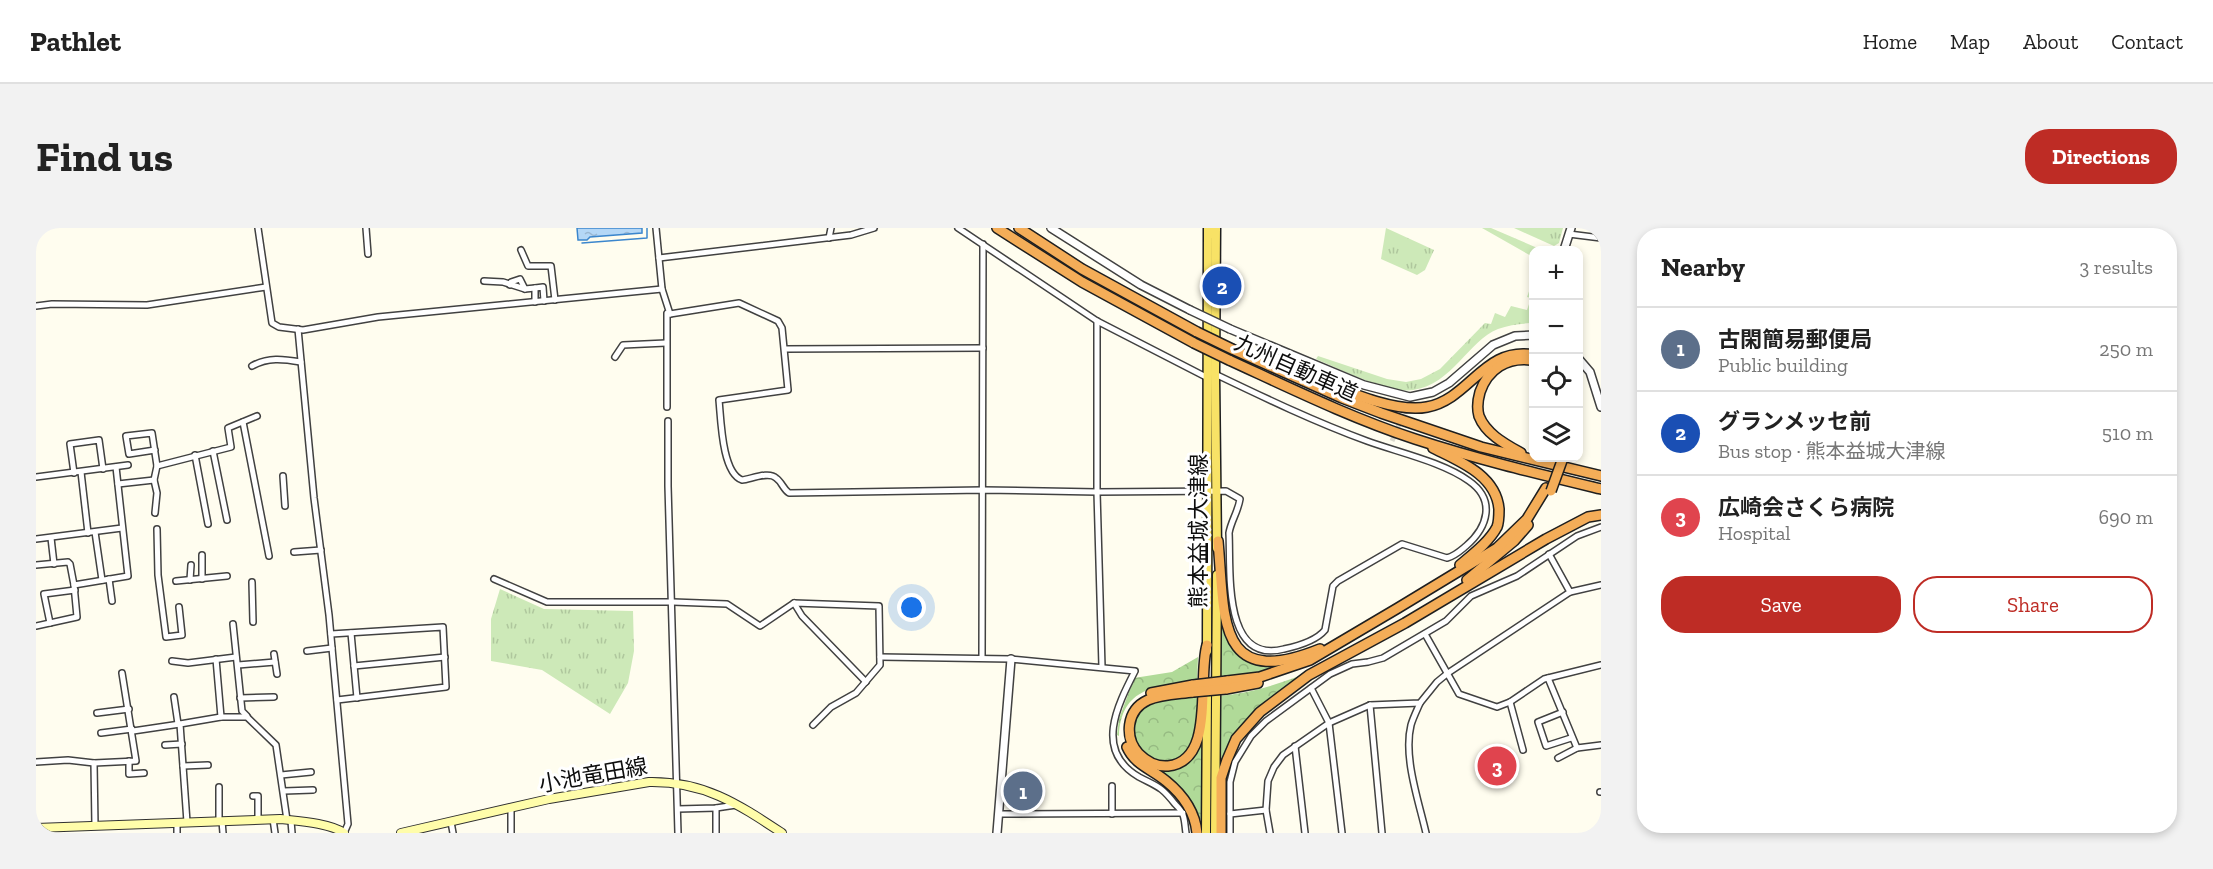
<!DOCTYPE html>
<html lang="en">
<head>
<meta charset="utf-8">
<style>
	body { margin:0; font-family:"Zilla Slab","Noto Sans JP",serif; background:#f2f2f2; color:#222 }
	.controls { position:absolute; right:18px; top:18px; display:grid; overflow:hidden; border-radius:12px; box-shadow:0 3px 9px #0003 }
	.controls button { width:54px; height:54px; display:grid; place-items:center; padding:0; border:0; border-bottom:2px solid #e0e0e0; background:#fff; color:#222; font:30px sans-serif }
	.you { position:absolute; left:876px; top:380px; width:21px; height:21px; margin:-15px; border:4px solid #fff; border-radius:50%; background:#1a73e8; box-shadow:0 0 0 9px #1a73e833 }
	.badge { display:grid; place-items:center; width:39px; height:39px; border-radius:50%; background:#be2c25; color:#fff; font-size:20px; font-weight:700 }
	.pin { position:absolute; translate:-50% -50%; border:3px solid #fff; box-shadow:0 2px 6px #0006 }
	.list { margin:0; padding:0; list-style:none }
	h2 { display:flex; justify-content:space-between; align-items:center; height:78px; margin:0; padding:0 24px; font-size:26px }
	h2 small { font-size:20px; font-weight:400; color:#767676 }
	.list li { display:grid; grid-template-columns:39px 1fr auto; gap:18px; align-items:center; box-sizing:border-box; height:84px; padding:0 24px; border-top:2px solid #e0e0e0 }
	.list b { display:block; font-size:22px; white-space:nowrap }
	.list p { margin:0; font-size:20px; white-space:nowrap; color:#767676 }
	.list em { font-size:20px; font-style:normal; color:#767676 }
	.actions { display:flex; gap:12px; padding:18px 24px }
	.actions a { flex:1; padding:14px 0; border:2px solid #be2c25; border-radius:24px; text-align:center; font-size:21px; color:#be2c25 }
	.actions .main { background:#be2c25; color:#fff }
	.icon { flex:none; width:33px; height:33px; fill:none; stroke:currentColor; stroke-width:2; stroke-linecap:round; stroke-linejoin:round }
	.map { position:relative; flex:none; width:1565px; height:605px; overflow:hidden; border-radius:24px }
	header { display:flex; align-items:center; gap:36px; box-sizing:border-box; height:84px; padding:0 30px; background:#fff; border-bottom:2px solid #e0e0e0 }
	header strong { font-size:28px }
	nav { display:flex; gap:33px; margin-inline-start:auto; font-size:21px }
	.intro { display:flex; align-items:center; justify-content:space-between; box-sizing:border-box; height:144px; padding:0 36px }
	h1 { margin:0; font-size:42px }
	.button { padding:15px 27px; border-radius:24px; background:#be2c25; color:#fff; font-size:21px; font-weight:700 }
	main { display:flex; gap:36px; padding:0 36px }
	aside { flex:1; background:#fff; border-radius:24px; box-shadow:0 3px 9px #0003 }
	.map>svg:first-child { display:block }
	.grass { fill:url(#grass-tufts) }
	.forest { fill:url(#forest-crowns) }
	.water { fill:url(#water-ripples); stroke:#3b86cd; stroke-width:1.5 }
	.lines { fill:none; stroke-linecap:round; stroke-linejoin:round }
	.stream { stroke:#3b86cd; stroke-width:1.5 }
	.minor-tunnel { stroke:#dbd9cd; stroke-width:5; stroke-dasharray:5 2.5; stroke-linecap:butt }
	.minor-casing { stroke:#414141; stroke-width:8 }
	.tertiary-casing { stroke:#414141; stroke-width:10 }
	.secondary-casing { stroke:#303030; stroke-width:10 }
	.primary-casing { stroke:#1f1f1f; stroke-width:11 }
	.motorway-casing { stroke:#1f1f1f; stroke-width:12 }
	.minor { stroke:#fff; stroke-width:5 }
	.tertiary { stroke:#fff; stroke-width:7 }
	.secondary { stroke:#fffdaa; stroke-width:8 }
	.primary { stroke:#f8e266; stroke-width:8 }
	.motorway { stroke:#f4ad58; stroke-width:9 }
	.tertiary-bridge-casing { stroke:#414141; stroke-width:10; stroke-linecap:butt }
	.motorway-bridge-casing { stroke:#1f1f1f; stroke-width:12; stroke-linecap:butt }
	.tertiary-bridge { stroke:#fff; stroke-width:7 }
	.motorway-bridge { stroke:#f4ad58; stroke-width:9 }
	.labels { text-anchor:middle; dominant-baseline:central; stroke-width:6; stroke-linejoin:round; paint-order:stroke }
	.street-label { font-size:22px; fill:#0e0e0e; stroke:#fff }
</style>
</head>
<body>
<header>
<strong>Pathlet</strong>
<nav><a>Home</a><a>Map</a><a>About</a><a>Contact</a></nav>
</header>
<div class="intro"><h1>Find us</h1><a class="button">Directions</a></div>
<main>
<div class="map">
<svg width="1565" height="605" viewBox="0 0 1565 605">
	<defs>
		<pattern id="grass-tufts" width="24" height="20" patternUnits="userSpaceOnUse" patternTransform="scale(1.5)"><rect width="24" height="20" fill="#cde9b8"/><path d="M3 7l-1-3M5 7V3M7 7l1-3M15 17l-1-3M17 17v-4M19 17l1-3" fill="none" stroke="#afc79d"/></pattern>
		<pattern id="forest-crowns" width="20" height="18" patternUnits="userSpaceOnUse" patternTransform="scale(1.5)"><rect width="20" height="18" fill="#b0da98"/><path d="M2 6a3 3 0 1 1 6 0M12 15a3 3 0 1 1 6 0" fill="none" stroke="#96ba82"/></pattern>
		<pattern id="water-ripples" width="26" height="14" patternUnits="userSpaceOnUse" patternTransform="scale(1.5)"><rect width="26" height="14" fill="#b4d7f6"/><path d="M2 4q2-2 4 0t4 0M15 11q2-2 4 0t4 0" fill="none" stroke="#9ab7d2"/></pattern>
	</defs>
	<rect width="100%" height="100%" fill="#fffdef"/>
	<g class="grass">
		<polygon points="1350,0 1398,22 1389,42 1381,47 1345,31"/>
		<polygon points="1446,0 1455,0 1506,22 1498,22 1497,29"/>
		<polygon points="1478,0 1527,0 1523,15 1518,18"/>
		<path d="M1497 52V93L1494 95C1484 96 1472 97 1462 101 1432 113 1417 156 1377 162 1354 166 1303 141 1280 131L1282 128 1351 151 1370 154 1385 151 1404 141 1449 95 1455 96 1459 85 1469 89 1475 78 1491 82 1495 70 1491 69Z"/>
		<polygon points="464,361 508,381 597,383 598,423 592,455 574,486 506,442 455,433 455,391"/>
	</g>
	<g class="forest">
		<path d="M1183 383C1201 419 1204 447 1252 436L1245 441 1182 453Z"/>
		<path d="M1162 429 1161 454C1121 457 1085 459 1083 508L1081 507 1083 491 1098 450 1136 444Z"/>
		<path d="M1283 440 1226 480 1182 545V468C1218 465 1250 454 1283 440Z"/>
		<path d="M1161 469C1161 484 1163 501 1156 515 1135 563 1068 505 1111 478 1126 470 1145 470 1161 469Z"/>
		<path d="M1164 517H1166V591L1161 592 1111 536C1134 537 1154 543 1164 517Z"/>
	</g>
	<polygon class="water" points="541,0 606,0 606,5 554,9 551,12 542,12"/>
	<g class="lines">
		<polyline class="stream" points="546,15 611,10 611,0"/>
		<polyline class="minor-tunnel" points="1356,213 1371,178"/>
		<defs>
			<g id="minor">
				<polyline points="222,0 236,95 243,99 267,102 342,89 626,61"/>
				<polyline points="330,0 332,26"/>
				<polyline points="620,0 626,61 634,86 631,85 631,179"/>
				<polyline points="922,0 1061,93 1172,150"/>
				<polyline points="1533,6 1565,10"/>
				<polyline points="793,10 795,0"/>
				<polyline points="485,22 492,38 515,38 519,72"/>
				<polyline points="623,30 815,7 838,0"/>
				<polyline points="448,53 467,54 489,61 499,60"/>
				<polyline points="474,57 475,54 484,51 489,61"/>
				<polyline points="499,74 499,60 507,59 508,73"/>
				<polyline points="0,78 16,76 111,77 230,59"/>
				<path d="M634 86 703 75 742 93 746 100 752 162 683 172C685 192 686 245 706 252 715 251 733 243 740 250 746 254 747 261 753 265L947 262 1061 264 1190 263 1204 271C1202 284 1195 293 1193 305 1195 342 1186 437 1248 421 1262 418 1280 413 1289 402L1297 358 1302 353 1366 316 1411 330C1419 328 1424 323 1430 318 1452 299 1460 272 1433 253 1407 234 1361 224 1331 213 1279 194 1229 170 1179 146"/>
				<polyline points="1061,93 1061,264 1066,439"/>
				<polyline points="262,101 278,270 293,387 312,596 308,605"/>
				<polyline points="749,121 947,120"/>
				<polyline points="579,129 587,117 630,115"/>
				<path d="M216 138C232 129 247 131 265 134"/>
				<polyline points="632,193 632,258 642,605"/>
				<polyline points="207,194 233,328"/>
				<polyline points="119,222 93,226 90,208 116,205 121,238 118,252 121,265 119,285"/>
				<polyline points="177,223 191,292"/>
				<polyline points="159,227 172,296"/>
				<polyline points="121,238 195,219 192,200 221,188"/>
				<polyline points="45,244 52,305"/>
				<polyline points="38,245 34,216 63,212 67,241"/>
				<polyline points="247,248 249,278"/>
				<polyline points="0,249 92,237"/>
				<polyline points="82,256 118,252"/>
				<polyline points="121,301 122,347 130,409 146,407 143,379"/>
				<polyline points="59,304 66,352"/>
				<polyline points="15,310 18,336"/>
				<polyline points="0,311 86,300"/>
				<polyline points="258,324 285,322"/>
				<polyline points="1513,326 1534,364"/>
				<polyline points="0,337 32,334 34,336 38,357"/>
				<polyline points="73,351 76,373"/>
				<polyline points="166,351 166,327"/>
				<polyline points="458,351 511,374 637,374 691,376 724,398 758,375 843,378 844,437 820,465 795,479 777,497"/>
				<polyline points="154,352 155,337"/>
				<polyline points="140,353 191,348"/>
				<polyline points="216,354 217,394"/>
				<polyline points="758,375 766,388 830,454"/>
				<polyline points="14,395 8,366 39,362"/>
				<polyline points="197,396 206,483 211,488"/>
				<polyline points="0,398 41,389 38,357 92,348 80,239"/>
				<polyline points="315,405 321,470"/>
				<polyline points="295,406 407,399 410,459 301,472"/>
				<polyline points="1389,406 1423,466 1461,479 1474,474 1508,451 1565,437"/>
				<polyline points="271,423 296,420"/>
				<polyline points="238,426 241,446"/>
				<path d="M844 429 975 431 1099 443C1081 478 1058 523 1103 549 1122 559 1125 558 1139 576 1142 579 1146 583 1147 587 1149 592 1149 599 1150 605"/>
				<polyline points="946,429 947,16"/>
				<polyline points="180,431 185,489"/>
				<polyline points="136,433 152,435 200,429"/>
				<polyline points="202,437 239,434"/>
				<polyline points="318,438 409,429"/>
				<polyline points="1512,450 1541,520"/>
				<polyline points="1275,460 1293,495 1306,605"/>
				<polyline points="138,469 142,496"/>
				<polyline points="204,470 238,469"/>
				<polyline points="1474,474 1487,522"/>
				<path d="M1384 475C1381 482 1377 490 1375 497 1367 529 1383 574 1390 605"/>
				<polyline points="1334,477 1346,605"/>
				<polyline points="1527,484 1502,494 1510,518 1535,510"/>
				<polyline points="61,485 93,481"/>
				<polyline points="97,503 144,496"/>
				<polyline points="65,505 96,501"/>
				<polyline points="129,517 146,516"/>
				<polyline points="1259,518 1269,605"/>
				<polyline points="1522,530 1541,520 1565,517"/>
				<polyline points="93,533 93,546 108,545"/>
				<polyline points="0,534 32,532 58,535 100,533 86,445"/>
				<polyline points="58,535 59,598"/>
				<polyline points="147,538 172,537"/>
				<polyline points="245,547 275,544"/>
				<polyline points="183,559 183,593"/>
				<polyline points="248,563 277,562"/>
				<polyline points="1564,564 1565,564"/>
				<polyline points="217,568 222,568 222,592"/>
				<polyline points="680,580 680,605"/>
				<polyline points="475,581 475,605"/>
				<polyline points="642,581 680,580 700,577"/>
				<polyline points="963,586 1147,585"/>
				<polyline points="1076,586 1076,558"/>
				<polyline points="1194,586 1230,582"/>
				<polyline points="237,591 239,605"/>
				<polyline points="186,593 187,605"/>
				<polyline points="255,593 256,605"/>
				<polyline points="151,594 144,496 185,489 211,489 240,517 251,592"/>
				<polyline points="415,594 417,605"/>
				<polyline points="141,595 141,605"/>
				<polyline points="1194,605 1194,554 1199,534 1215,508 1230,493 1294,446 1316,436 1332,434 1347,430 1410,393 1435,368 1481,348 1541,308 1565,299"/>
				<polyline points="1234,605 1230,582 1232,553 1238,539 1247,527 1293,495 1334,477 1384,475 1401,454 1412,445 1534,364 1565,357"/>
			</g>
			<g id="tertiary">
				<polyline points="1015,0 1105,57 1154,82"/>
				<polyline points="1528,22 1535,0"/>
				<polyline points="1194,101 1328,157 1374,169 1397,164 1413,155 1457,117 1479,108 1498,107"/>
				<polyline points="1542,130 1554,144 1565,179"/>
				<polyline points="961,605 975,431"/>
			</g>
			<g id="secondary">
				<path d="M0 600 244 591C261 593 294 595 308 605"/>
				<path d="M365 605 513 571 613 554C668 553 702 576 746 605"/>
			</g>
			<g id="primary">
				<polyline points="1180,0 1179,146 1181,320"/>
				<polyline points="1171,423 1172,0"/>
				<polyline points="1170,605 1171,468"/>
				<polyline points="1179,605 1181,347"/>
			</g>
			<g id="motorway">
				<polyline points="961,0 1046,54 1158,115"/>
				<polyline points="983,0 1046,41 1161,104"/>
				<polyline points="1196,121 1306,170 1345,185 1445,219 1565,248"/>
				<path d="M1193 132C1254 160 1315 190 1379 211 1440 231 1503 246 1565 261"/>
				<path d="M1264 145C1297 157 1356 186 1391 179 1434 171 1448 118 1498 127"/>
				<path d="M1397 220C1423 233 1460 247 1463 281 1463 287 1463 294 1461 299 1453 314 1437 326 1424 337"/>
				<path d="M1485 225C1469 216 1450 206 1443 188 1441 181 1442 171 1444 164 1452 141 1471 129 1495 132"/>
				<path d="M1182 313C1189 390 1180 463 1284 421"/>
				<polyline points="1431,352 1478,313 1492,297"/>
				<polyline points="1191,453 1224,449 1274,432 1362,380 1461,320 1491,291 1510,260"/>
				<polyline points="1190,461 1222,455"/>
				<path d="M1157 464C1142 466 1125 466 1112 472 1090 482 1088 510 1103 526 1111 534 1120 539 1132 538 1180 533 1161 451 1171 417"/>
				<polyline points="1115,465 1157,457"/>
				<path d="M1091 519C1099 537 1116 541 1130 553 1146 566 1159 584 1161 605"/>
				<polyline points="1185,605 1185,550 1191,532 1200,511 1224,484 1273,447 1369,395 1510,311 1552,289 1565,287"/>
			</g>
		</defs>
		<use href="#minor" class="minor-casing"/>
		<use href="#tertiary" class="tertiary-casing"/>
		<use href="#secondary" class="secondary-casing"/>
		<use href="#primary" class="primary-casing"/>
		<use href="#motorway" class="motorway-casing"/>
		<use href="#minor" class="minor"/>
		<use href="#tertiary" class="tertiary"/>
		<use href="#secondary" class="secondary"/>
		<use href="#primary" class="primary"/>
		<use href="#motorway" class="motorway"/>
		<defs>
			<polyline id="tertiary-bridge" points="1154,82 1194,101"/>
			<g id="motorway-bridge">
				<polyline points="1161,104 1196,121"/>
				<polyline points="1158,115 1193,132"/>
				<polyline points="1515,263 1527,230"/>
				<polyline points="1157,457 1191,453"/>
				<polyline points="1157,464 1190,461"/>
			</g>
		</defs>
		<use href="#tertiary-bridge" class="tertiary-bridge-casing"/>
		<use href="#motorway-bridge" class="motorway-bridge-casing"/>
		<use href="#tertiary-bridge" class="tertiary-bridge"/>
		<use href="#motorway-bridge" class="motorway-bridge"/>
	</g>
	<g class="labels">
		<g class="street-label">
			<text transform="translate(1260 140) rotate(24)">九州自動車道</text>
			<text transform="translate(1162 303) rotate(-90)">熊本益城大津線</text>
			<text transform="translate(557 547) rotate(-10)">小池竜田線</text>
		</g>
	</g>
</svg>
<div class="controls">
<button>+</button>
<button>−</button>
<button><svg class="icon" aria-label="locate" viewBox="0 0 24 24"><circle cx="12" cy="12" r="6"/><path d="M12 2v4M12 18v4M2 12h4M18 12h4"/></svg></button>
<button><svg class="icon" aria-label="layers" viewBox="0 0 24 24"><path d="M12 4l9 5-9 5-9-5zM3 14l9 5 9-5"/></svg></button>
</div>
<div class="you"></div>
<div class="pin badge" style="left:987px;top:563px;background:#5c6f8a">1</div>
<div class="pin badge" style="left:1186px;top:58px;background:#1a4fb4">2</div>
<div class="pin badge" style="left:1461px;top:538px;background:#e0444e">3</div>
</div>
<aside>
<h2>Nearby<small>3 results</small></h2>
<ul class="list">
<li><span class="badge" style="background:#5c6f8a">1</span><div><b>古閑簡易郵便局</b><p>Public building</p></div><em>250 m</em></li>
<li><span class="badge" style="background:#1a4fb4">2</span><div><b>グランメッセ前</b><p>Bus stop · 熊本益城大津線</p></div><em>510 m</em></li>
<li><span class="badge" style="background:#e0444e">3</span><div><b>広崎会さくら病院</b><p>Hospital</p></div><em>690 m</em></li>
</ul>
<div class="actions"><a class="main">Save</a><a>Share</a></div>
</aside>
</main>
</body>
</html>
